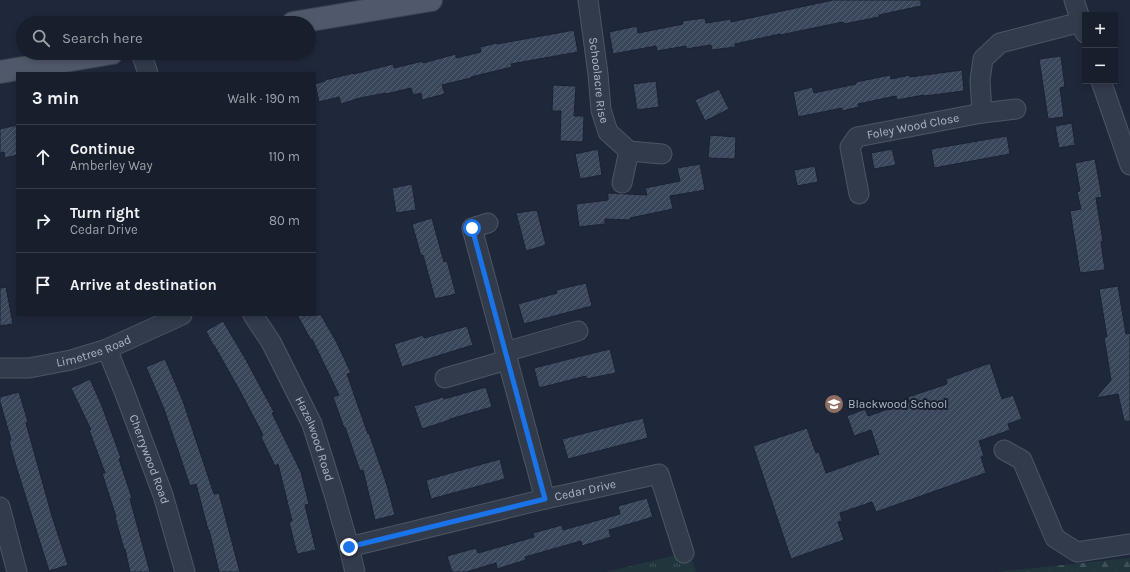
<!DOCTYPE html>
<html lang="en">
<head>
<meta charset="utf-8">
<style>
	body { margin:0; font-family:Karla,sans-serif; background:#202734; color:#f1f3f6 }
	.controls { position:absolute; right:12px; top:12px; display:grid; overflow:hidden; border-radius:0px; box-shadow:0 2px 6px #0003 }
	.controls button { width:36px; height:36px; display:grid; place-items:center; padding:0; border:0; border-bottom:1px solid #363c48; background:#171e2c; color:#f1f3f6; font:20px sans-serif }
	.stop { position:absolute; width:12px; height:12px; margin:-9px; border:3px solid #1a73e8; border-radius:50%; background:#fff }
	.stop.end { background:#1a73e8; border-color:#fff; box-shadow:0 1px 4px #0008 }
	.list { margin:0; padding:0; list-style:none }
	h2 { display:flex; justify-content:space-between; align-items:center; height:52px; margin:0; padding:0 16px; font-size:17px }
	h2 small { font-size:13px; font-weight:400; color:#9ea2a9 }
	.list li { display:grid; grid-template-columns:26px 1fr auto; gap:12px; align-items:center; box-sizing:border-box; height:64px; padding:0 16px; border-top:1px solid #363c48 }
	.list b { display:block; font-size:15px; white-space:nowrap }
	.list p { margin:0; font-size:13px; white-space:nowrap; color:#9ea2a9 }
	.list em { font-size:13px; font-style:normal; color:#9ea2a9 }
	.icon { flex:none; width:22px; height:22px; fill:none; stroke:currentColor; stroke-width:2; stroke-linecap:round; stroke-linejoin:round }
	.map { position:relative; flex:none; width:1130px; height:572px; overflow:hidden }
	.search { position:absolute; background:#171e2c; box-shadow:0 2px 6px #0003; left:16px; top:16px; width:300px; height:44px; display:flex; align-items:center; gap:10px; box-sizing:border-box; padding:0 14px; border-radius:22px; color:#9ea2a9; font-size:15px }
	.panel { position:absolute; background:#171e2c; box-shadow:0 2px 6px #0003; left:16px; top:72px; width:300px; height:244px; border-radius:0px }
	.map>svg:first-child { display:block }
	.grass { fill:url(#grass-tufts) }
	.forest { fill:url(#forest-firs) }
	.building { fill:url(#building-hatch); stroke:#1a2231 }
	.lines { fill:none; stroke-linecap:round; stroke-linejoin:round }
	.minor-casing { stroke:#4d5565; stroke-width:21 }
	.major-casing { stroke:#3c4454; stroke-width:24 }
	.minor { stroke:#323b4b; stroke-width:19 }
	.major { stroke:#50596b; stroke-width:22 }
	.route { stroke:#1a73e8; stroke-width:5 }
	.labels { text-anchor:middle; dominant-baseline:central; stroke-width:4; stroke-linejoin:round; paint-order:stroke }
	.street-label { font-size:12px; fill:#adb5c7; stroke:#18202f }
	.poi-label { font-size:12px; fill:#adb5c7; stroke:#18202f; text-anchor:start }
</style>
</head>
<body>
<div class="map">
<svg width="1130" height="572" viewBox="0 0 1130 572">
	<defs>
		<pattern id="grass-tufts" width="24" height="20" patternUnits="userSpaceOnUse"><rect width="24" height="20" fill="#21363c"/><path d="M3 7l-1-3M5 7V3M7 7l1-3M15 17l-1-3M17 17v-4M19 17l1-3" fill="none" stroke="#3f5157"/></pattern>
		<pattern id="forest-firs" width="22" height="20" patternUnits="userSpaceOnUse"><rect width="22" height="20" fill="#21363c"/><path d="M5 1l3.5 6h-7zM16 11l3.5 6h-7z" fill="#3f5157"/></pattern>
		<pattern id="building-hatch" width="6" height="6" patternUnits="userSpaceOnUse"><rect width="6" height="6" fill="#3a465b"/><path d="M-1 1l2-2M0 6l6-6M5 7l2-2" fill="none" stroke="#545e71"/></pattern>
	</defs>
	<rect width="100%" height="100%" fill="#1f283b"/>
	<polygon class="grass" points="689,552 696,572 606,572"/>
	<polygon class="forest" points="1130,558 1130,572 997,572"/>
	<g class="building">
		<polygon points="833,0 921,0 921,6 879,15 879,17 844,24 843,22 780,35 780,34 735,44 735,47 712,50 711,45 686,49 686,46 657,51 656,46 613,54 609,32 637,26 638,33 683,24 682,21 705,18 706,23 731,19 731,22"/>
		<polygon points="574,30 578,52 511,64 512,67 471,77 471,78 442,85 445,94 422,100 421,93 413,95 411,88 386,94 386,93 360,98 341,104 339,97 319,102 315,84 325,81 325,80 354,73 354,74 393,64 394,68 423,61 423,63 456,54 456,58 481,52 480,47 497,43 497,44"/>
		<polygon points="1061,56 1065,87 1060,88 1064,117 1048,119 1039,59"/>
		<polygon points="962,70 964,91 924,96 924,95 897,100 896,96 858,104 859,107 842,111 842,108 798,117 793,92 812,87 814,93 856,84 856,82 890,75 891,79 910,75 910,77"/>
		<polygon points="656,81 659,107 637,110 633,84"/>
		<polygon points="553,85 576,86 574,116 584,116 583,142 560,141 561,111 552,111"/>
		<polygon points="719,89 729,109 705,121 695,100"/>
		<polygon points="1072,123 1075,145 1059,148 1055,126"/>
		<polygon points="17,125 17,155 5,158 4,152 0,153 0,129"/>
		<polygon points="710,135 736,137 735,159 708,158"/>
		<polygon points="1007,136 1010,154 934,168 931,149"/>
		<polygon points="598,149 602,175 580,179 575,154"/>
		<polygon points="892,149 896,165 874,169 871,153"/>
		<polygon points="1095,159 1102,197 1096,198 1103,241 1101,242 1105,270 1080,273 1070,211 1081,209 1077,192 1080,191 1075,163"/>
		<polygon points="700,164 705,190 670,196 673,209 630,218 630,220 605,219 605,224 579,227 576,204 608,200 608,193 647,195 645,188 680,181 677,168"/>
		<polygon points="815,166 818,182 797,186 794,170"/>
		<polygon points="412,184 416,210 396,213 392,188"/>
		<polygon points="537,210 546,245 526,251 516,213"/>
		<polygon points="432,218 444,262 447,261 456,294 435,299 423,255 421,256 412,224"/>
		<polygon points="586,283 592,306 524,324 518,304 557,293 556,290"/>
		<polygon points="1118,286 1126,334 1130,333 1130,421 1124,421 1118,394 1096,398 1111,380 1104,337 1107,337 1099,289"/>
		<polygon points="6,287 13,324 0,326 0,288"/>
		<polygon points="297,315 321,315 337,343 351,373 347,374 368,434 369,433 387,485 395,515 375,520 363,470 360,471 345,427 344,428 333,397 339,395 312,339 311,340"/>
		<polygon points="223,321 245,358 274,412 272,413 301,472 309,504 305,505 316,550 297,554 289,522 292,521 278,464 275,466 261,437 263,435 241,393 214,345 213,345 206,331"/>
		<polygon points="467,326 473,345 402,367 394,344 423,335 424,338"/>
		<polygon points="610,349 616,373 586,379 586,376 539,388 534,368 581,356"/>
		<polygon points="165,359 183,401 214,494 219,493 240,572 219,572 209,530 208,530 196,484 190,486 164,409 146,367"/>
		<polygon points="990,363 1002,399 1013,395 1022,419 1008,424 1010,430 979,441 984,456 981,457 986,473 876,512 872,502 840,513 842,521 838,522 844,540 791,559 753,446 807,428 816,453 819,452 826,473 879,454 871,430 854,436 847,416 865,409 868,416 909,402 908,397 947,384 946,379"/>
		<polygon points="90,379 102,406 121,458 119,459 132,498 130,499 150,572 130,572 125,549 124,549 115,517 116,517 102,473 105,473 89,430 91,430 71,388"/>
		<polygon points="486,387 492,407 450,419 450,420 422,429 414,406 443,397 444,399"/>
		<polygon points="19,392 28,422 26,423 52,516 68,565 49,571 16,466 9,441 11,440 0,402 0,397"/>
		<polygon points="643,418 648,438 568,459 562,439"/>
		<polygon points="500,459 505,479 431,499 426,480"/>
		<polygon points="647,498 653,517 609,530 611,537 582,546 581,541 525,557 526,560 497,569 496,563 466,572 452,572 447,556 476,548 478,553 534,537 533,533 562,525 563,530 620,514 618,506"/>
	</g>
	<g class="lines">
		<defs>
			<g id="minor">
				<path id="s1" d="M588 0 598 74 601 110 608 132 629 151 662 154"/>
				<polyline points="1074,0 1085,33"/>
				<polyline points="141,53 148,73"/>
				<polyline points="1101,81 1130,165"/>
				<polyline points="982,113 980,80 983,59 1000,43 1081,22"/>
				<polyline points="622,183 629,151"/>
				<path id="s2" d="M859 194 850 147 857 137 982 113 1016 109"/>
				<polyline points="488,223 472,228 545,499"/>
				<path id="s3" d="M253 315 271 342 312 424 334 494 349 547 355 572"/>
				<path id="s4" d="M107 349 124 391 163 495 185 572"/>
				<polyline points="505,352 578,331"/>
				<path id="s5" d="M0 368H29L71 360 107 349 182 315"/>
				<polyline points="445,378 507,360"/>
				<polyline points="1004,450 1022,460 1055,538 1077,552 1130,544"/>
				<polyline points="0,507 17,572"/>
				<path id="s6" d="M349 547 545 499 659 474 684 553"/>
			</g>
			<g id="major">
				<polyline points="293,23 431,0"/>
				<polyline points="0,72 112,53"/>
			</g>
		</defs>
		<use href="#minor" class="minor-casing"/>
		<use href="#major" class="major-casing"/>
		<use href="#minor" class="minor"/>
		<use href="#major" class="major"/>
	</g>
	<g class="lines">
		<polyline class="route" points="349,547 545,499 472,228"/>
	</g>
	<defs>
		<symbol id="school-disc" viewBox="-11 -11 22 22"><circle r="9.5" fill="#8d6e63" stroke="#18202f"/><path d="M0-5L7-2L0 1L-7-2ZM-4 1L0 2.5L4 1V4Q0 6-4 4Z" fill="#fff"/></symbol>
	</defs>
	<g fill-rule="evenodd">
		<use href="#school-disc" x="823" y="393" width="22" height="22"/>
	</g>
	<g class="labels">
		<g class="street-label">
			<text stroke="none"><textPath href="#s1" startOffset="81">Schoolacre Rise</textPath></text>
			<text stroke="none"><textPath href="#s2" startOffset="117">Foley Wood Close</textPath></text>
			<text stroke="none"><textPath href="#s5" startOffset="96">Limetree Road</textPath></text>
			<text stroke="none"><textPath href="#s3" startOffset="139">Hazelwood Road</textPath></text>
			<text stroke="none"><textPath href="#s4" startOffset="118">Cherrywood Road</textPath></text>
			<text stroke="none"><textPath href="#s6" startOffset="243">Cedar Drive</textPath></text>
		</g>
		<g class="poi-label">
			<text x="848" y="404">Blackwood School</text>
		</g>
	</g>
</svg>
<div class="controls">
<button>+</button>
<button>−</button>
</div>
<div class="stop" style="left:472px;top:228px"></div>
<div class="stop end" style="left:349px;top:547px"></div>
<div class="search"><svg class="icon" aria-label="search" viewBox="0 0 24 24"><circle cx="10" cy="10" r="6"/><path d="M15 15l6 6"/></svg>Search here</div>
<section class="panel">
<h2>3 min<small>Walk · 190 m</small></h2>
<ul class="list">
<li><svg class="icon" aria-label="ahead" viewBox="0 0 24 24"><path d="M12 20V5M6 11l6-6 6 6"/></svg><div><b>Continue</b><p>Amberley Way</p></div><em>110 m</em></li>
<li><svg class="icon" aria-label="right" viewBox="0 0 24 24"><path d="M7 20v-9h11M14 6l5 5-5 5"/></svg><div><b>Turn right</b><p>Cedar Drive</p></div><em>80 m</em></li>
<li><svg class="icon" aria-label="arrive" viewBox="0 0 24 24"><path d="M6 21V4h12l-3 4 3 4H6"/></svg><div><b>Arrive at destination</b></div></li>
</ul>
</section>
</div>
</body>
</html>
